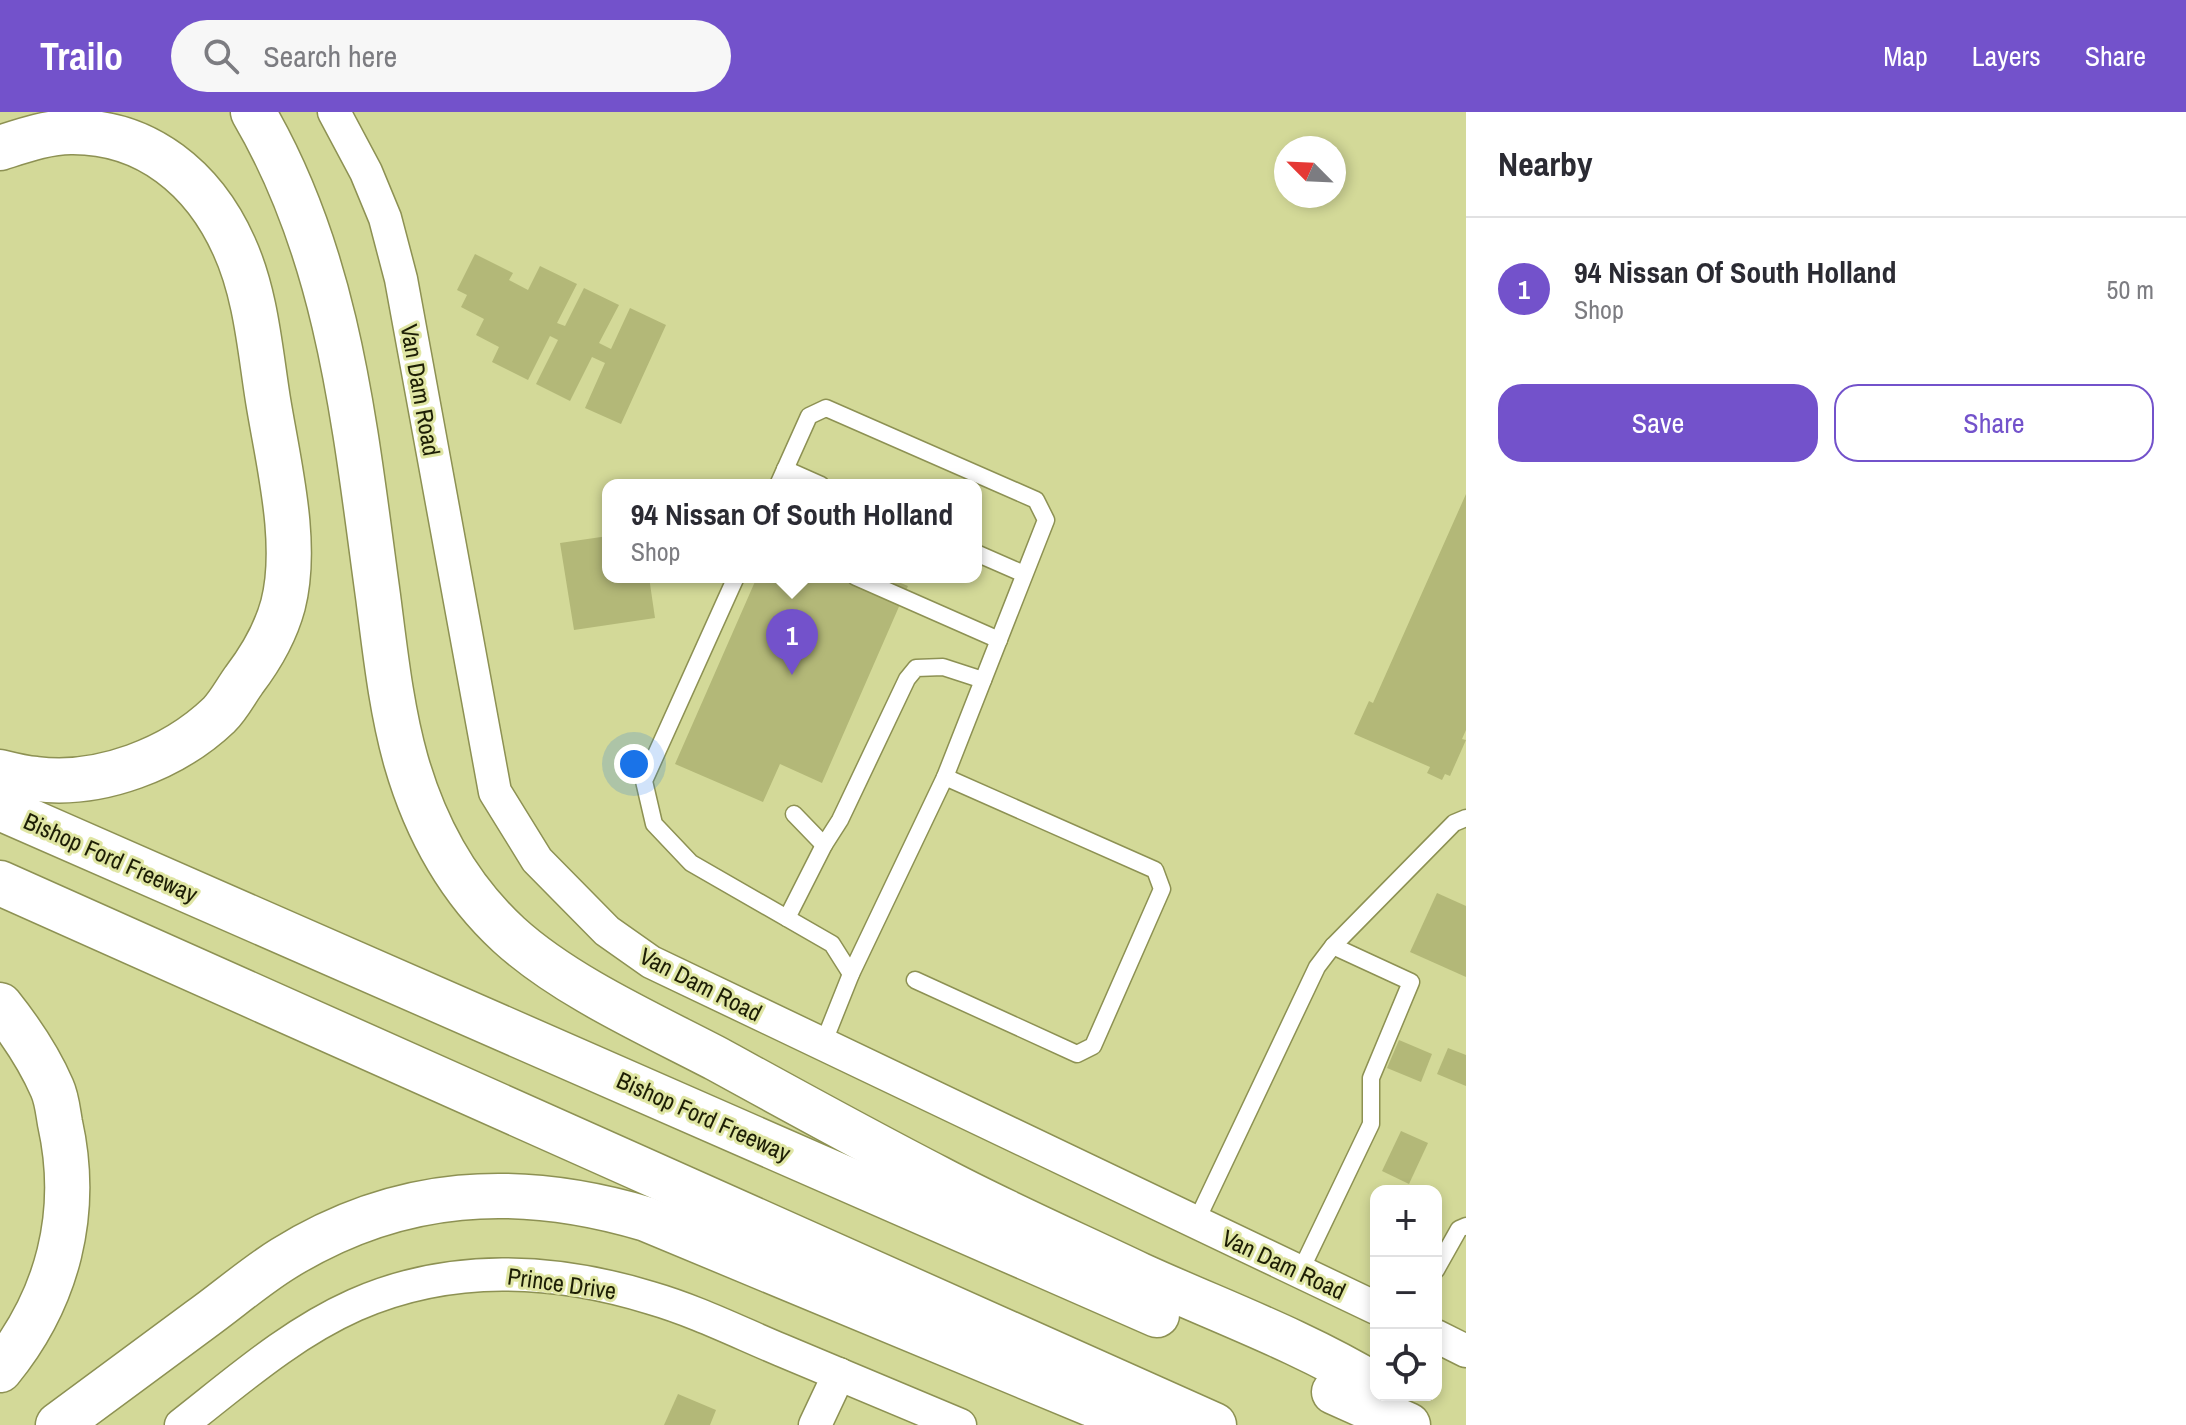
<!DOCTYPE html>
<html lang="en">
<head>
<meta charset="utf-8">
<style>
	body { margin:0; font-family:"Archivo Narrow",sans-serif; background:#f7f7f7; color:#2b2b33 }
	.controls { position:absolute; right:24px; bottom:24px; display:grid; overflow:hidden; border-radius:16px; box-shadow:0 4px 12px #0003 }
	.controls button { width:72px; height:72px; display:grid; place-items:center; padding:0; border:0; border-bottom:2px solid #e1e1e2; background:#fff; color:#2b2b33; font:40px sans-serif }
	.compass { position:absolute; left:1274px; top:24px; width:72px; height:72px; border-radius:50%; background:#fff; box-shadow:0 4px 12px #0003; rotate:294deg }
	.you { position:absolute; left:634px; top:652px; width:28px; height:28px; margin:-20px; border:6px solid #fff; border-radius:50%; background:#1a73e8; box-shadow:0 0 0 12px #1a73e833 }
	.badge { display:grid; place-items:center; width:52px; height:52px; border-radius:50%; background:#7352cb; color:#fff; font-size:26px; font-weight:700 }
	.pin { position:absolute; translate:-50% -66px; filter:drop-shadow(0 2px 4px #0008) }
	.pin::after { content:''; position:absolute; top:42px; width:28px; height:24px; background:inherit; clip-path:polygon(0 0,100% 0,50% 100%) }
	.popup { position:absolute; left:602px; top:367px; width:380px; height:104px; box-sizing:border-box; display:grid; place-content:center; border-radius:16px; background:#fff; filter:drop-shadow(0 2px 6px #0005); font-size:26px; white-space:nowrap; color:#7c7c81 }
	.popup b { font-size:30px; color:#2b2b33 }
	.popup::after { content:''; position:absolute; left:50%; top:100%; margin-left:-16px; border:16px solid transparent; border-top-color:#fff }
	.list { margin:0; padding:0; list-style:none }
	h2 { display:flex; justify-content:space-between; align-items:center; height:104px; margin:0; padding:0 32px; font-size:34px }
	h2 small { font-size:26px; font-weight:400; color:#7c7c81 }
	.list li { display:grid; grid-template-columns:52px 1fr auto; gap:24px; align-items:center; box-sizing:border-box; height:144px; padding:0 32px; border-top:2px solid #e1e1e2 }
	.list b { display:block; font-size:30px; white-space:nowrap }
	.list p { margin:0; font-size:26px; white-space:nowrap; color:#7c7c81 }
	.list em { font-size:26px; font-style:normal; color:#7c7c81 }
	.actions { display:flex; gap:16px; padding:24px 32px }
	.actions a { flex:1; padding:18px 0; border:2px solid #7352cb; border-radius:24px; text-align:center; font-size:28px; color:#7352cb }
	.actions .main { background:#7352cb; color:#fff }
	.icon { flex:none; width:44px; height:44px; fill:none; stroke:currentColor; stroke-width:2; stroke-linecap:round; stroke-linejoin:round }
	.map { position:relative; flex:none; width:1466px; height:1313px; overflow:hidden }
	header { display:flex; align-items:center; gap:48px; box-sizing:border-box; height:112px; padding:0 40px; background:#7352cb; color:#fff }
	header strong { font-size:38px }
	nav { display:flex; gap:44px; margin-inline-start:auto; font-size:28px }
	.search { width:560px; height:72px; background:#f7f7f7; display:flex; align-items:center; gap:20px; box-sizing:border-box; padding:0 28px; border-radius:44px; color:#7c7c81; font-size:30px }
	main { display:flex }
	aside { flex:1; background:#fff }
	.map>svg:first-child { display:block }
	.building { fill:#b3b878 }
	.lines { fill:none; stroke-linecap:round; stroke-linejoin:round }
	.lane-casing { stroke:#8d9153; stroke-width:19 }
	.street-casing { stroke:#8d9153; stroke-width:35 }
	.highway-casing { stroke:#8d9153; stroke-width:47 }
	.lane { stroke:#fff; stroke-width:16 }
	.street { stroke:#fff; stroke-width:32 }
	.highway { stroke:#fff; stroke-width:44 }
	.labels { text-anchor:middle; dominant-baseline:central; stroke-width:6; stroke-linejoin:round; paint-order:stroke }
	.street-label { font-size:24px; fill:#1d1e05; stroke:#e0e6a4 }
</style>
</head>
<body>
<header>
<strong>Trailo</strong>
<div class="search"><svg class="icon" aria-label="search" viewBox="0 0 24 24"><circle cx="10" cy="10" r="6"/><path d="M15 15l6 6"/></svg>Search here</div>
<nav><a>Map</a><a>Layers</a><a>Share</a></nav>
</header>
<main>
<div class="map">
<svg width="1466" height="1313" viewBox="0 0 1466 1313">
	<rect width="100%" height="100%" fill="#d3d998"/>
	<g class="building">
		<polygon points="475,142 513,161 509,168 528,178 540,154 577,172 557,211 565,214 584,176 619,193 599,231 611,237 630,196 666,213 621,312 585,296 605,251 592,245 570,289 536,272 558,228 550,224 528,268 492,250 499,235 476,223 484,207 461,195 467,183 457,178"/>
		<polygon points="1466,382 1466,618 1462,627 1466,628 1450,664 1445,662 1442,668 1427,661 1430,655 1354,622 1369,589 1373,591"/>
		<polygon points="608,424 608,465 649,465 655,506 574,518 560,431"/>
		<polygon points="757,465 886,465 908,474 822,671 780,652 763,690 675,652"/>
		<polygon points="1437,781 1466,794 1466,865 1410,840"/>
		<polygon points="1399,928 1432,942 1421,970 1387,956"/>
		<polygon points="1448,936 1466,943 1466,974 1437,962"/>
		<polygon points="1401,1019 1428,1031 1409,1072 1382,1059"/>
		<polygon points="678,1282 716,1298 710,1313 664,1313"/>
	</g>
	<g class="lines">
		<defs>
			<g id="lane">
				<polyline points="785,357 821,373"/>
				<polyline points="778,373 809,304 826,296 1036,388 1046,408 945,665 851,862 823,932"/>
				<polyline points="976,441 1024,462"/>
				<polyline points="736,465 644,669 654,712 691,751 832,832 851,862"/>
				<polyline points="856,465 999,528"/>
				<polyline points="794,702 824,733"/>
				<polyline points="787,806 824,733 840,708 907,567 916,556 943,555 983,568"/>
				<polyline points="915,868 1077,942 1093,934 1162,777 1155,758 945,665"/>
				<polyline points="1196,1110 1317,855 1333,834 1454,711 1466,706"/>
				<polyline points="1436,1158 1459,1117 1466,1114"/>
				<polyline points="1300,1160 1371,1012 1371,966 1411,870 1333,834"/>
			</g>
			<g id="street">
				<polyline points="334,0 366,60 385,106 401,167 495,680 537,748 607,819 651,850 1376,1196"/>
				<polyline points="1436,1224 1466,1239"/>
				<path d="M181 1313C236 1270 290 1222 355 1193 450 1151 554 1156 651 1186 696 1199 738 1220 781 1238 840 1263 900 1288 960 1313"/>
				<polyline points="815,1313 839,1262"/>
			</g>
			<g id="highway">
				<path d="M253 0C340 148 355 317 378 484 385 538 391 596 406 649 425 715 458 776 509 823 565 874 650 912 717 947 790 987 864 1028 938 1066 1004 1101 1073 1131 1140 1163 1219 1199 1302 1229 1376 1274"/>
				<path d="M0 36C22 29 47 20 71 20 147 19 204 67 234 134 256 182 260 238 268 288 278 350 299 431 283 493 276 519 260 547 244 568 236 579 229 593 219 603 173 647 100 675 36 667 24 666 12 663 0 660"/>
				<polyline points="0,696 1157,1203"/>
				<polyline points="0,771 1214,1313"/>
				<path d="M0 893C20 918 39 946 52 976 57 987 58 1000 60 1011 80 1101 58 1187 0 1258"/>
				<polyline points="1334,1280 1408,1313"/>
				<path d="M58 1313C105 1278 153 1243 200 1208 228 1188 254 1165 283 1147 399 1075 518 1069 646 1107L1091 1292 1150 1310"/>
			</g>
		</defs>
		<use href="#lane" class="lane-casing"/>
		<use href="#street" class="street-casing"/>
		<use href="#highway" class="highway-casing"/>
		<use href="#lane" class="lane"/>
		<use href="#street" class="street"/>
		<use href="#highway" class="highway"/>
	</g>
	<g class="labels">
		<g class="street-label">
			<text transform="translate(421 278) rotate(80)">Van Dam Road</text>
			<text transform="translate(111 745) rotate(24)">Bishop Ford Freeway</text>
			<text transform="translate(701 872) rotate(27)">Van Dam Road</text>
			<text transform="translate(704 1004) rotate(24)">Bishop Ford Freeway</text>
			<text transform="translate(1284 1152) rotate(25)">Van Dam Road</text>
			<text transform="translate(562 1171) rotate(8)">Prince Drive</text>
		</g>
	</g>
</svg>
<div class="controls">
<button>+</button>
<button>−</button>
<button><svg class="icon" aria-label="locate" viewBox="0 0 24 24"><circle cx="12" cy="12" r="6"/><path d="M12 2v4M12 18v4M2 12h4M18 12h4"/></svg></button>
</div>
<svg class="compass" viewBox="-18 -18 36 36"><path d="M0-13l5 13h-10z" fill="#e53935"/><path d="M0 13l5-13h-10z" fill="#7c7c81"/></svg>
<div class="you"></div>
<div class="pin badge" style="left:792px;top:563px">1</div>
<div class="popup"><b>94 Nissan Of South Holland</b>Shop</div>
</div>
<aside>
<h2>Nearby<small></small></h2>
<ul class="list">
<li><span class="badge">1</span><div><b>94 Nissan Of South Holland</b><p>Shop</p></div><em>50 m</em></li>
</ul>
<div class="actions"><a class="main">Save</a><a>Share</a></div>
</aside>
</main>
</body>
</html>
